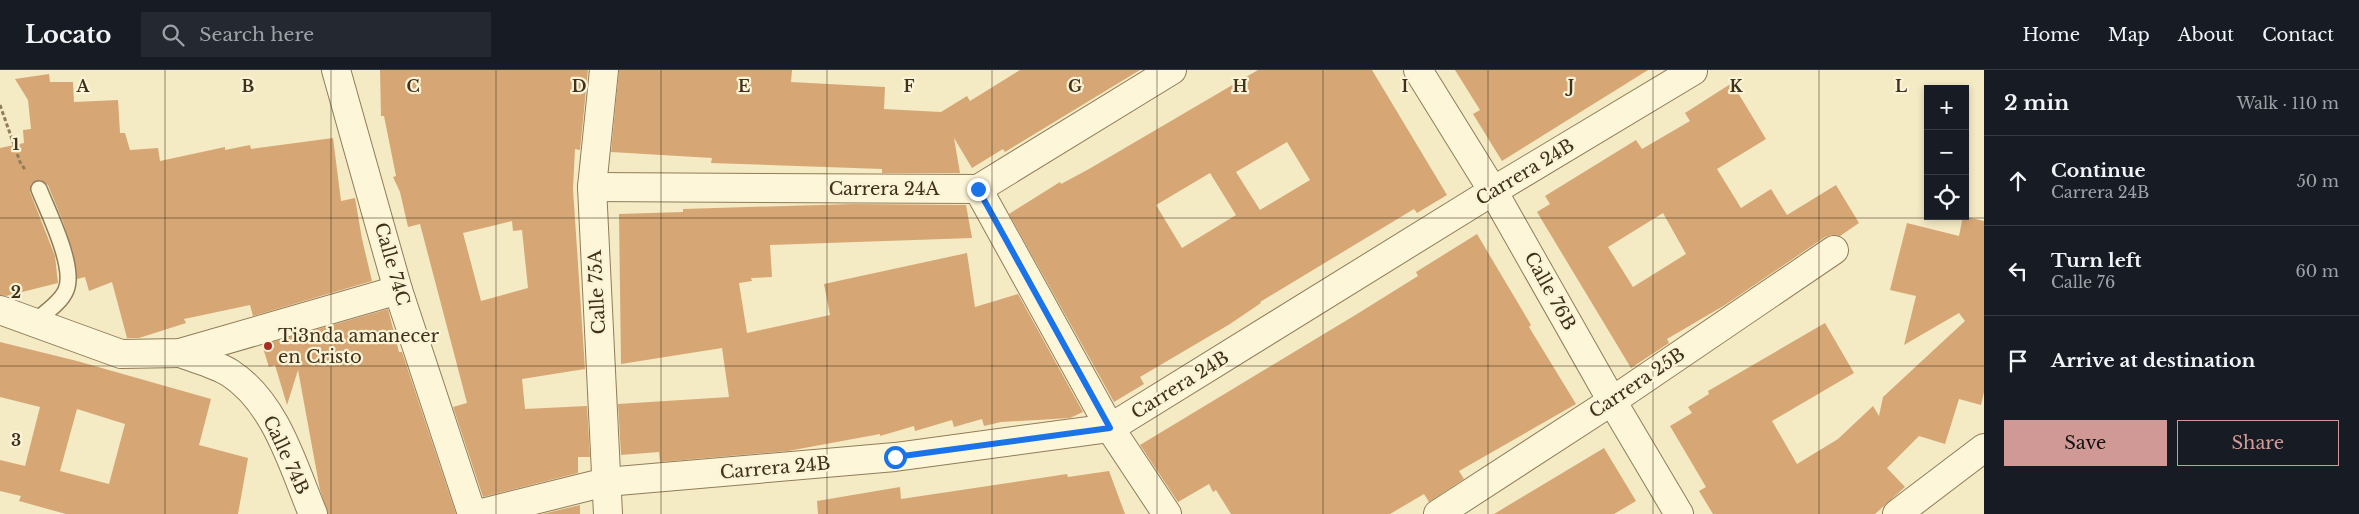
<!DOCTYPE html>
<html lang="en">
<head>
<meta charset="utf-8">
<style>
	body { margin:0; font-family:"Libre Baskerville",serif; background:#242831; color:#f1f3f6 }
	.controls { position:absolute; right:15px; top:15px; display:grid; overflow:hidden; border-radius:0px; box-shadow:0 2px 8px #0003 }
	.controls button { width:45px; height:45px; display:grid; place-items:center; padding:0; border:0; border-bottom:1px solid #363941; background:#171b24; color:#f1f3f6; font:25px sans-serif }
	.stop { position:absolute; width:15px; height:15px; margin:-11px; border:4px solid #1a73e8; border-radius:50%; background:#fff }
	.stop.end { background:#1a73e8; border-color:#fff; box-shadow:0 1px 5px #0008 }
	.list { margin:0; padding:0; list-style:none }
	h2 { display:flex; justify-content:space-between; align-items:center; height:65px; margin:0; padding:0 20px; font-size:21px }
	h2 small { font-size:16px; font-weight:400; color:#9ea1a6 }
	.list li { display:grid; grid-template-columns:32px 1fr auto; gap:15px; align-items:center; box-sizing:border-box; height:90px; padding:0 20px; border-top:1px solid #363941 }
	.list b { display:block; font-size:19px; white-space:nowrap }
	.list p { margin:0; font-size:16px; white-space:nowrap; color:#9ea1a6 }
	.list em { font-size:16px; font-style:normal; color:#9ea1a6 }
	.actions { display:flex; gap:10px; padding:15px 20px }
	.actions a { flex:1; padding:11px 0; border:1px solid #d09995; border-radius:0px; text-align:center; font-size:18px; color:#d09995 }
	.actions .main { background:#d09995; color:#111 }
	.icon { flex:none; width:28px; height:28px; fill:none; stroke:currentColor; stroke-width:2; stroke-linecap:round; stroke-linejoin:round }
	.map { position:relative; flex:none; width:1984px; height:444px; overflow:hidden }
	header { display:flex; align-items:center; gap:30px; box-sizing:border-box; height:70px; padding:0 25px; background:#171b24; border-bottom:1px solid #363941 }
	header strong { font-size:24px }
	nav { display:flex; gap:28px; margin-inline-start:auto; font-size:18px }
	.search { width:350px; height:45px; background:#242831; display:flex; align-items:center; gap:12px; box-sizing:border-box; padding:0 18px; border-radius:0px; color:#9ea1a6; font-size:19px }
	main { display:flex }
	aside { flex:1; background:#171b24 }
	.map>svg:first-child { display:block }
	.building { fill:#d6a775; fill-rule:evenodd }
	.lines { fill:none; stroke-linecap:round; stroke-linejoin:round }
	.service-casing { stroke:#917c58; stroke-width:18 }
	.minor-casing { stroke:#917c58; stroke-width:30 }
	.tertiary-casing { stroke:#917c58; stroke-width:30 }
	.path { stroke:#917c58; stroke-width:3; stroke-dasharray:4 2.5; stroke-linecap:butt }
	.service { stroke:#fdf6d9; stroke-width:15 }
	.minor { stroke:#fdf6d9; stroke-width:28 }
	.tertiary { stroke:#fdf6d9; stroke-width:28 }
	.route { stroke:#1a73e8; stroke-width:6 }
	.grid { fill:none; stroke:#40311d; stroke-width:1; stroke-opacity:0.55 }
	.poi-dot { fill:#a82c1f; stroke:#faf3d5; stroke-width:2 }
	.labels { text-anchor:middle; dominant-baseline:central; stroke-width:4.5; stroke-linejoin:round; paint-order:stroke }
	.street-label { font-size:18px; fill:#40311d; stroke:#faf3d5 }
	.poi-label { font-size:18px; fill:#40311d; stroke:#faf3d5; text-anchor:start }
	.grid-label { font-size:16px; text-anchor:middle; font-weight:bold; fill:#40311d; stroke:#faf3d5; stroke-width:4.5; stroke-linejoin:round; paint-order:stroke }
</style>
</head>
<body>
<header>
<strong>Locato</strong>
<div class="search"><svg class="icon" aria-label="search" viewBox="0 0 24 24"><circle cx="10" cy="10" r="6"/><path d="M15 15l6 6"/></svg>Search here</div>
<nav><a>Home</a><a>Map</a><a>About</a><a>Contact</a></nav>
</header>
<main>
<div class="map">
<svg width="1984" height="444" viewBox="0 0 1984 444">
	<rect width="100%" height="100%" fill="#f4eac4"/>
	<g class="building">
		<path d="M380 0H588L580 80 575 79 573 119 585 299 522 309 525 339 587 336 590 387H578V403L483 427 453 337 467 333 420 154 408 157 400 122 393 107 396 106 384 46H381ZM512 151 513 161 522 160 528 218 481 231 463 163Z"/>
		<polygon points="619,0 792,0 791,12 885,17 884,39 941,42 967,26 970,31 1020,0 1140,0 1005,82 1003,79 972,98 954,68 960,103 882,103 882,99 711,93 712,88 611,82"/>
		<path d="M1258 0H1372L1447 125 1417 143 1414 139 1260 232 1261 233 1230 254 1140 307 1144 314 1114 332 1009 144 1060 112 1061 114 1089 99ZM1287 72 1310 110 1260 140 1236 102ZM1210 103 1236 145 1182 178 1156 135Z"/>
		<polygon points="1455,0 1648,0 1502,91 1473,44 1480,40"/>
		<polygon points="49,4 50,12 73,12 74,32 118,30 120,63 125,63 130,80 158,78 160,91 225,77 225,80 250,75 251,79 333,68 341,131 355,128 362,169 372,211 253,246 250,235 184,249 186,253 139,268 127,268 112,212 89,221 85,207 77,209 73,182 63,152 48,115 40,110 32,113 30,122 55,186 58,213 6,226 0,225 0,78 24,73 23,60 31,59 28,30 15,9"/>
		<path d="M1732 13 1766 69 1717 99 1741 138 1771 119 1787 145 1836 115 1859 153 1840 166 1832 165 1825 167 1725 235 1667 269 1669 273 1631 298 1537 142 1550 134 1545 126 1636 70 1642 79 1690 51 1685 43ZM1663 143 1686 184 1633 217 1608 177Z"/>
		<polygon points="853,134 966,135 972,168 770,175 772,207 751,208 752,211 739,213 747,263 830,245 824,214 967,183 975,237 1018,224 1083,342 1070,348 1001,352 984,356 982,349 954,357 952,350 915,361 914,356 880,366 880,364 788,381 660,392 659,382 621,385 618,334 729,327 722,278 621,294 619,144 683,142 683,139"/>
		<polygon points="1963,146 1984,151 1984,322 1981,335 1959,329 1945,374 1919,366 1887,398 1905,417 1875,444 1713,444 1699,421 1706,417 1670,356 1692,343 1688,337 1709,324 1708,321 1825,253 1854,303 1772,351 1797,394 1838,369 1873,336 1879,346 1883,327 1965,251 1959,243 1904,275 1916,226 1890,220 1907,153 1959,166"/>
		<polygon points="1477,164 1531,255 1529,257 1576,334 1459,401 1464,409 1429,432 1424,424 1390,444 1231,444 1216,420 1213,422 1209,414 1178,432 1140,375 1357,244 1418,206 1416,202"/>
		<polygon points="388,239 399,282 402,282 456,444 328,444 320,420 298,300 287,335 275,295 269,297 262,275"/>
		<path d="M0 272 77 291 211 329 199 375 248 388 238 444H66L19 431 21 426 0 421V390L25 396 40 337 0 327ZM77 339 125 354 109 414 60 401Z"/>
		<polygon points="1604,378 1636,431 1614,444 1494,444"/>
		<polygon points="1109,401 1125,444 818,444 817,431 900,417 901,429 1067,404 1068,407"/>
		<polygon points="580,435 580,444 542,444"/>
	</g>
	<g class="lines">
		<defs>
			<path id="service" d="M33 253C43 244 61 233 66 220 76 197 48 142 39 119"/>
			<g id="minor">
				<polyline points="336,0 398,220 472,444"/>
				<polyline points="604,0 592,117 608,444"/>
				<polyline points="1418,0 1493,121 1612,331 1679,444"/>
				<polyline points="592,117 978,119 1172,0"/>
				<polyline points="978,119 1110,358 1167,444"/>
				<polyline points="0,240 121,284 180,283 398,220"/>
				<path d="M180 283C196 289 216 294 230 303 276 333 293 396 313 444"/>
				<polyline points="478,444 606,412 895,387 1110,358 1493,121 1693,1"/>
				<polyline points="1438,444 1612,331 1834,180"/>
			</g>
			<polyline id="tertiary" points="1897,444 1984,378"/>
		</defs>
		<use href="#service" class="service-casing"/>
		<use href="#minor" class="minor-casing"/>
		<use href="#tertiary" class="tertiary-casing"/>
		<polyline class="path" points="0,35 20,92 26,101"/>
		<use href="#service" class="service"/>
		<use href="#minor" class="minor"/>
		<use href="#tertiary" class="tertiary"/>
	</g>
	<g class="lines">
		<polyline class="route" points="895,387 1110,358 978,119"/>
	</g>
	<path class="grid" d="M165 0V444M331 0V444M496 0V444M661 0V444M827 0V444M992 0V444M1157 0V444M1323 0V444M1488 0V444M1653 0V444M1819 0V444M0 148H1984M0 296H1984"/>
	<circle class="poi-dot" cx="268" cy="276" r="5"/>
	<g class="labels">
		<g class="street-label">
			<text transform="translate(1525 102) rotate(-31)">Carrera 24B</text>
			<text x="884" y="119">Carrera 24A</text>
			<text transform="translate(392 194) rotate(74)">Calle 74C</text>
			<text transform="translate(1550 221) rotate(61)">Calle 76B</text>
			<text transform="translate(597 222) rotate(-93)">Calle 75A</text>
			<text transform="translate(1637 313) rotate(-34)">Carrera 25B</text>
			<text transform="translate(1180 315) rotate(-32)">Carrera 24B</text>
			<text transform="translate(286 385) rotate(65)">Calle 74B</text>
			<text transform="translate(775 398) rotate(-5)">Carrera 24B</text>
		</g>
		<g class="poi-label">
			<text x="278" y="266">Ti3nda amanecer<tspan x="278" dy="21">en Cristo</tspan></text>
		</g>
	</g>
	<g class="grid-label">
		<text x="83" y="22">A</text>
		<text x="248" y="22">B</text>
		<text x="413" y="22">C</text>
		<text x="579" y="22">D</text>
		<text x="744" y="22">E</text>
		<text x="909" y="22">F</text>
		<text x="1075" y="22">G</text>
		<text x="1240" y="22">H</text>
		<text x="1405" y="22">I</text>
		<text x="1571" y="22">J</text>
		<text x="1736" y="22">K</text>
		<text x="1901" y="22">L</text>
		<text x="16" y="80">1</text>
		<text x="16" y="228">2</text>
		<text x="16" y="376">3</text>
	</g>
</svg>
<div class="controls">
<button>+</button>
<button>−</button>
<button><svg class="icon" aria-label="locate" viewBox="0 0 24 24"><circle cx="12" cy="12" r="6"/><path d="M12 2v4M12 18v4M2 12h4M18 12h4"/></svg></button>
</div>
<div class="stop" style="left:895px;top:387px"></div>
<div class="stop end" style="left:978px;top:119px"></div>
</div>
<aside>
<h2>2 min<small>Walk · 110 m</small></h2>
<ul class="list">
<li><svg class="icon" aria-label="ahead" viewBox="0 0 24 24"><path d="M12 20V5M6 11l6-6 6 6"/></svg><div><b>Continue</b><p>Carrera 24B</p></div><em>50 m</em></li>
<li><svg class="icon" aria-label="left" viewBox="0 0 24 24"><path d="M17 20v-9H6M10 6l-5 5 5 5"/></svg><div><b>Turn left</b><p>Calle 76</p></div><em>60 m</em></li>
<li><svg class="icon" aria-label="arrive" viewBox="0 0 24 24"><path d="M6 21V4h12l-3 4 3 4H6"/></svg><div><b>Arrive at destination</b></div></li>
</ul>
<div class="actions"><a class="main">Save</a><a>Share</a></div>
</aside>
</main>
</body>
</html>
